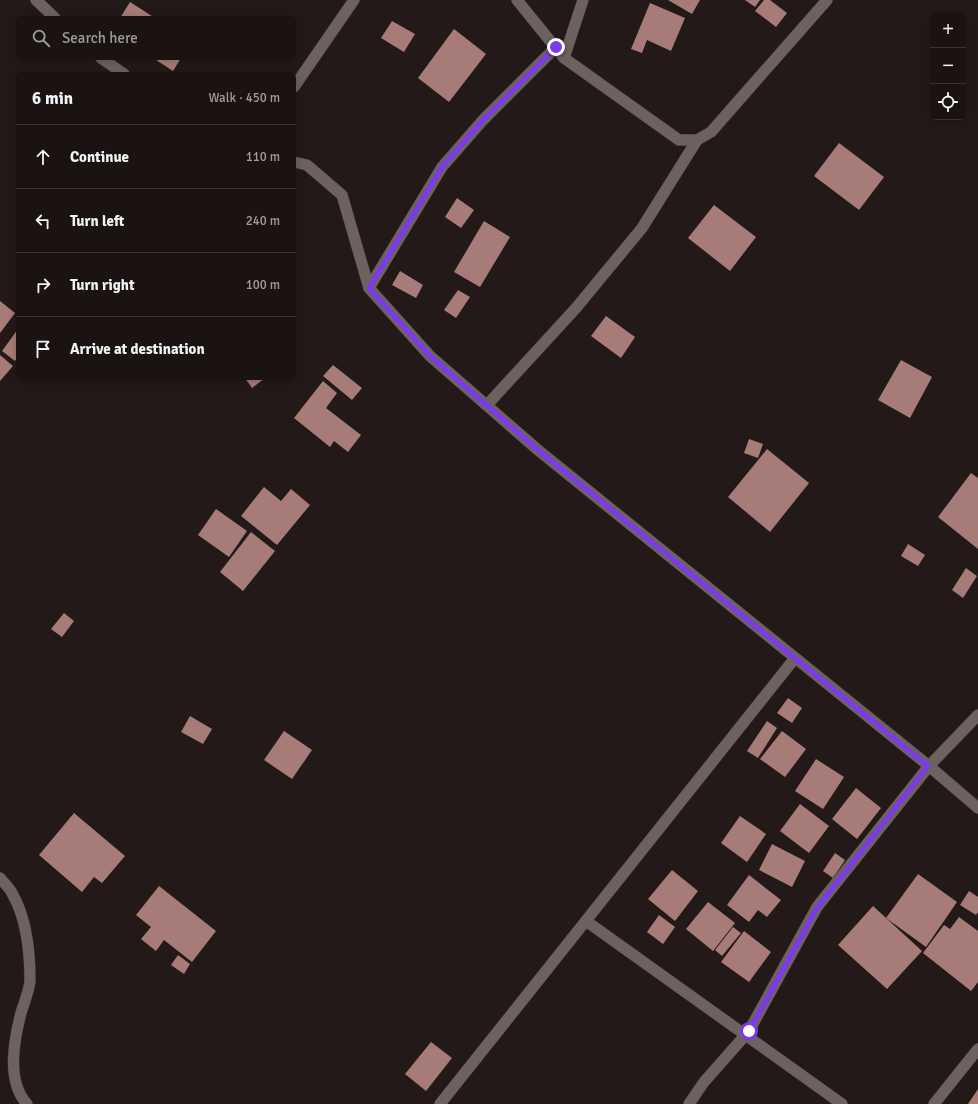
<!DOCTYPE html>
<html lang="en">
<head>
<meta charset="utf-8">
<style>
	body { margin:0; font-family:Signika,sans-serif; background:#272020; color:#f1f3f6 }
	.controls { position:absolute; right:12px; top:12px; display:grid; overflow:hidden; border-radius:6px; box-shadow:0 2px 10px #0003 }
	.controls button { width:36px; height:36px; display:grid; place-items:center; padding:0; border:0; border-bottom:1px solid #383232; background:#1a1312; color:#f1f3f6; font:20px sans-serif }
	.stop { position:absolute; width:12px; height:12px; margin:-9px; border:3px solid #7c3aed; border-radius:50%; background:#fff }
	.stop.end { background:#7c3aed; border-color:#fff; box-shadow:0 1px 4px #0008 }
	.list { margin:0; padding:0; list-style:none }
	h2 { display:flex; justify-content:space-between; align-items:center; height:52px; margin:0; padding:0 16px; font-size:17px }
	h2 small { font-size:13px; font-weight:400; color:#9f9e9f }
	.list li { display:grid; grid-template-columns:26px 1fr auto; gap:12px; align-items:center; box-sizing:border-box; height:64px; padding:0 16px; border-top:1px solid #383232 }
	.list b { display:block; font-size:15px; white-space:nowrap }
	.list em { font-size:13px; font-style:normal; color:#9f9e9f }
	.icon { flex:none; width:22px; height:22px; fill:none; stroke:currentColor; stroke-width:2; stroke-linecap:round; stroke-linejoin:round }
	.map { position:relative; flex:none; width:978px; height:1104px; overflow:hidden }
	.search { position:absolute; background:#1a1312; box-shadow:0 2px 10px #0003; left:16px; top:16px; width:280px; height:44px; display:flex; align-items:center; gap:10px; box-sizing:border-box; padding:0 14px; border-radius:6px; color:#9f9e9f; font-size:15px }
	.panel { position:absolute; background:#1a1312; box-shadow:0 2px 10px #0003; left:16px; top:72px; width:280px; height:308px; border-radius:6px }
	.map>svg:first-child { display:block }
	.building { fill:#a77c78 }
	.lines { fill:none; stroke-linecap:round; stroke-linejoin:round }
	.minor-casing { stroke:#3e3736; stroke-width:12 }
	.minor { stroke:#6e6260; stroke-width:11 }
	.route { stroke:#7c3aed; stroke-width:5 }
</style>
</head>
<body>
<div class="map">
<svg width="978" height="1104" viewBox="0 0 978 1104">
	<rect width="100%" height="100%" fill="#231918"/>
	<g class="building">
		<polygon points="668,0 700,0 692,14"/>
		<polygon points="745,0 760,0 755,7"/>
		<polygon points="764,0 770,0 787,13 776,27 755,11"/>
		<polygon points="130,2 155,18 120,18"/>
		<polygon points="650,3 685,18 671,51 647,40 642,53 631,49"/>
		<polygon points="392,21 415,34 404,52 381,38"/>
		<polygon points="454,29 486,54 449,102 418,78"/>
		<polygon points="153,58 181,58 173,71"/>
		<polygon points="839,143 884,177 859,210 814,176"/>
		<polygon points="457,198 474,210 461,228 445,217"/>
		<polygon points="714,205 756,237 730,271 688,238"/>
		<polygon points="484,221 510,237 480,287 454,272"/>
		<polygon points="400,271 423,285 416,298 392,285"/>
		<polygon points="458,290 470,297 456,318 444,310"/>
		<polygon points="0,301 15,313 0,333"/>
		<polygon points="606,316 635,337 621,358 591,336"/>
		<polygon points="18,329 18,357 15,361 2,351"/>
		<polygon points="0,355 13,366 0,381"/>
		<polygon points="901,360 932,377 910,418 878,400"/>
		<polygon points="333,365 362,388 352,400 323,376"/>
		<polygon points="245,378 265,378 252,388"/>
		<polygon points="323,381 337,393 326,408 361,435 348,452 334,441 330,447 294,418"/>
		<polygon points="749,439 763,444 758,458 744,453"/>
		<polygon points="767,449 809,483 770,532 728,497"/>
		<polygon points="971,473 978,478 978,549 938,517"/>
		<polygon points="264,487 281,501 291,489 310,505 277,545 241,516"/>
		<polygon points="216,509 247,531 229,557 198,535"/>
		<polygon points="251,532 275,551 243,591 220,572"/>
		<polygon points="908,544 925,555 918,566 901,556"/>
		<polygon points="966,568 977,576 963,598 952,590"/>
		<polygon points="64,613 74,621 62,637 51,629"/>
		<polygon points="788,698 802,708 792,723 777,713"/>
		<polygon points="190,716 212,729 203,744 181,732"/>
		<polygon points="767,721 777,728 758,758 747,751"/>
		<polygon points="284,731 312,750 292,779 264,760"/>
		<polygon points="782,731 806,749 785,777 760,759"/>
		<polygon points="816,759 844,777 823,809 795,791"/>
		<polygon points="856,788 881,808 857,839 832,819"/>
		<polygon points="800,804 829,826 809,853 780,831"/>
		<polygon points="74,813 125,856 102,883 94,877 82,892 39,855"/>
		<polygon points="740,816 766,834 747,862 721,843"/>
		<polygon points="772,844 805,861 792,887 759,870"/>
		<polygon points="835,853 845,860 833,878 823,871"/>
		<polygon points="672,870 698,891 675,921 648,899"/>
		<polygon points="918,874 957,902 926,947 886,918"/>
		<polygon points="749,875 781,900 767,917 758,910 749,922 727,905"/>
		<polygon points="159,886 216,931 192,962 164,940 156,951 141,939 151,927 136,915"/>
		<polygon points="969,891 978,897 978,912 976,915 960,905"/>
		<polygon points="708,902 735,923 713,951 686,929"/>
		<polygon points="873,906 922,951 887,989 838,945"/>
		<polygon points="659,915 675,927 663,944 647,932"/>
		<polygon points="959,917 978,931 978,982 971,991 923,953 944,925 950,929"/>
		<polygon points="733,927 741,933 722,956 715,950"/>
		<polygon points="744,931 771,952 749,982 721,962"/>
		<polygon points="178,955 190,964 184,974 171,965"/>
		<polygon points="431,1042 452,1058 426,1091 405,1074"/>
		<polygon points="978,1089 978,1104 968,1104"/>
	</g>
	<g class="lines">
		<defs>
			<g id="minor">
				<polyline points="36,0 55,18"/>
				<polyline points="517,0 564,58 679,140 697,140 711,132 827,0"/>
				<polyline points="101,58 124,74"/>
				<polyline points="564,58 583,0"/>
				<polyline points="294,87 354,0"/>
				<polyline points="294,162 307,165 342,195 369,288 430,356 538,450 929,766 978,808"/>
				<polyline points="369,288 442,167 483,120 556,47"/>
				<polyline points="487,405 576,308 642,228 697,140"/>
				<path d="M0 878C4 883 10 888 13 895 27 920 30 952 30 981 29 991 24 1003 21 1013 14 1040 6 1081 27 1104"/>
				<polyline points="586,921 842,1104"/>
				<polyline points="440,1104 795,658"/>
				<polyline points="689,1104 704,1082 749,1031 817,907 929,766 978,715"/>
				<polyline points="934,1104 978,1049"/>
			</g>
		</defs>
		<use href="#minor" class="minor-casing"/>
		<use href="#minor" class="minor"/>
	</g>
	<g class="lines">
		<polyline class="route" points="556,47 483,120 442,167 369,288 430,356 538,450 928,766 817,908 749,1031"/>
	</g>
</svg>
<div class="controls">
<button>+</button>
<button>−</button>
<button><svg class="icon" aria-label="locate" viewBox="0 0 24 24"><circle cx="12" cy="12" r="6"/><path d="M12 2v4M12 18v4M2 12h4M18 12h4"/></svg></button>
</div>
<div class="stop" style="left:749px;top:1031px"></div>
<div class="stop end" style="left:556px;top:47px"></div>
<div class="search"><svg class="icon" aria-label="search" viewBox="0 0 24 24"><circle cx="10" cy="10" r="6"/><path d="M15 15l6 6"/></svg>Search here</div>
<section class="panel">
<h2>6 min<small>Walk · 450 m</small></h2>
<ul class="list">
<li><svg class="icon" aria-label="ahead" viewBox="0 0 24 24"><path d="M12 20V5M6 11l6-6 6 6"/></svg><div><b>Continue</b></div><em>110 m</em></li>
<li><svg class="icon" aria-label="left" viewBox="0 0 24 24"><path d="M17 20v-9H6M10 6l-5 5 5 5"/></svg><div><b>Turn left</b></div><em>240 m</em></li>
<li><svg class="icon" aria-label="right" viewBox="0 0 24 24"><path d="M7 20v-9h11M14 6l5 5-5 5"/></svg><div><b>Turn right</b></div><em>100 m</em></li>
<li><svg class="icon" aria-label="arrive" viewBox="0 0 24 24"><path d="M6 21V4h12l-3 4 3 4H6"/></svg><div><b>Arrive at destination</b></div></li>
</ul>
</section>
</div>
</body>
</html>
